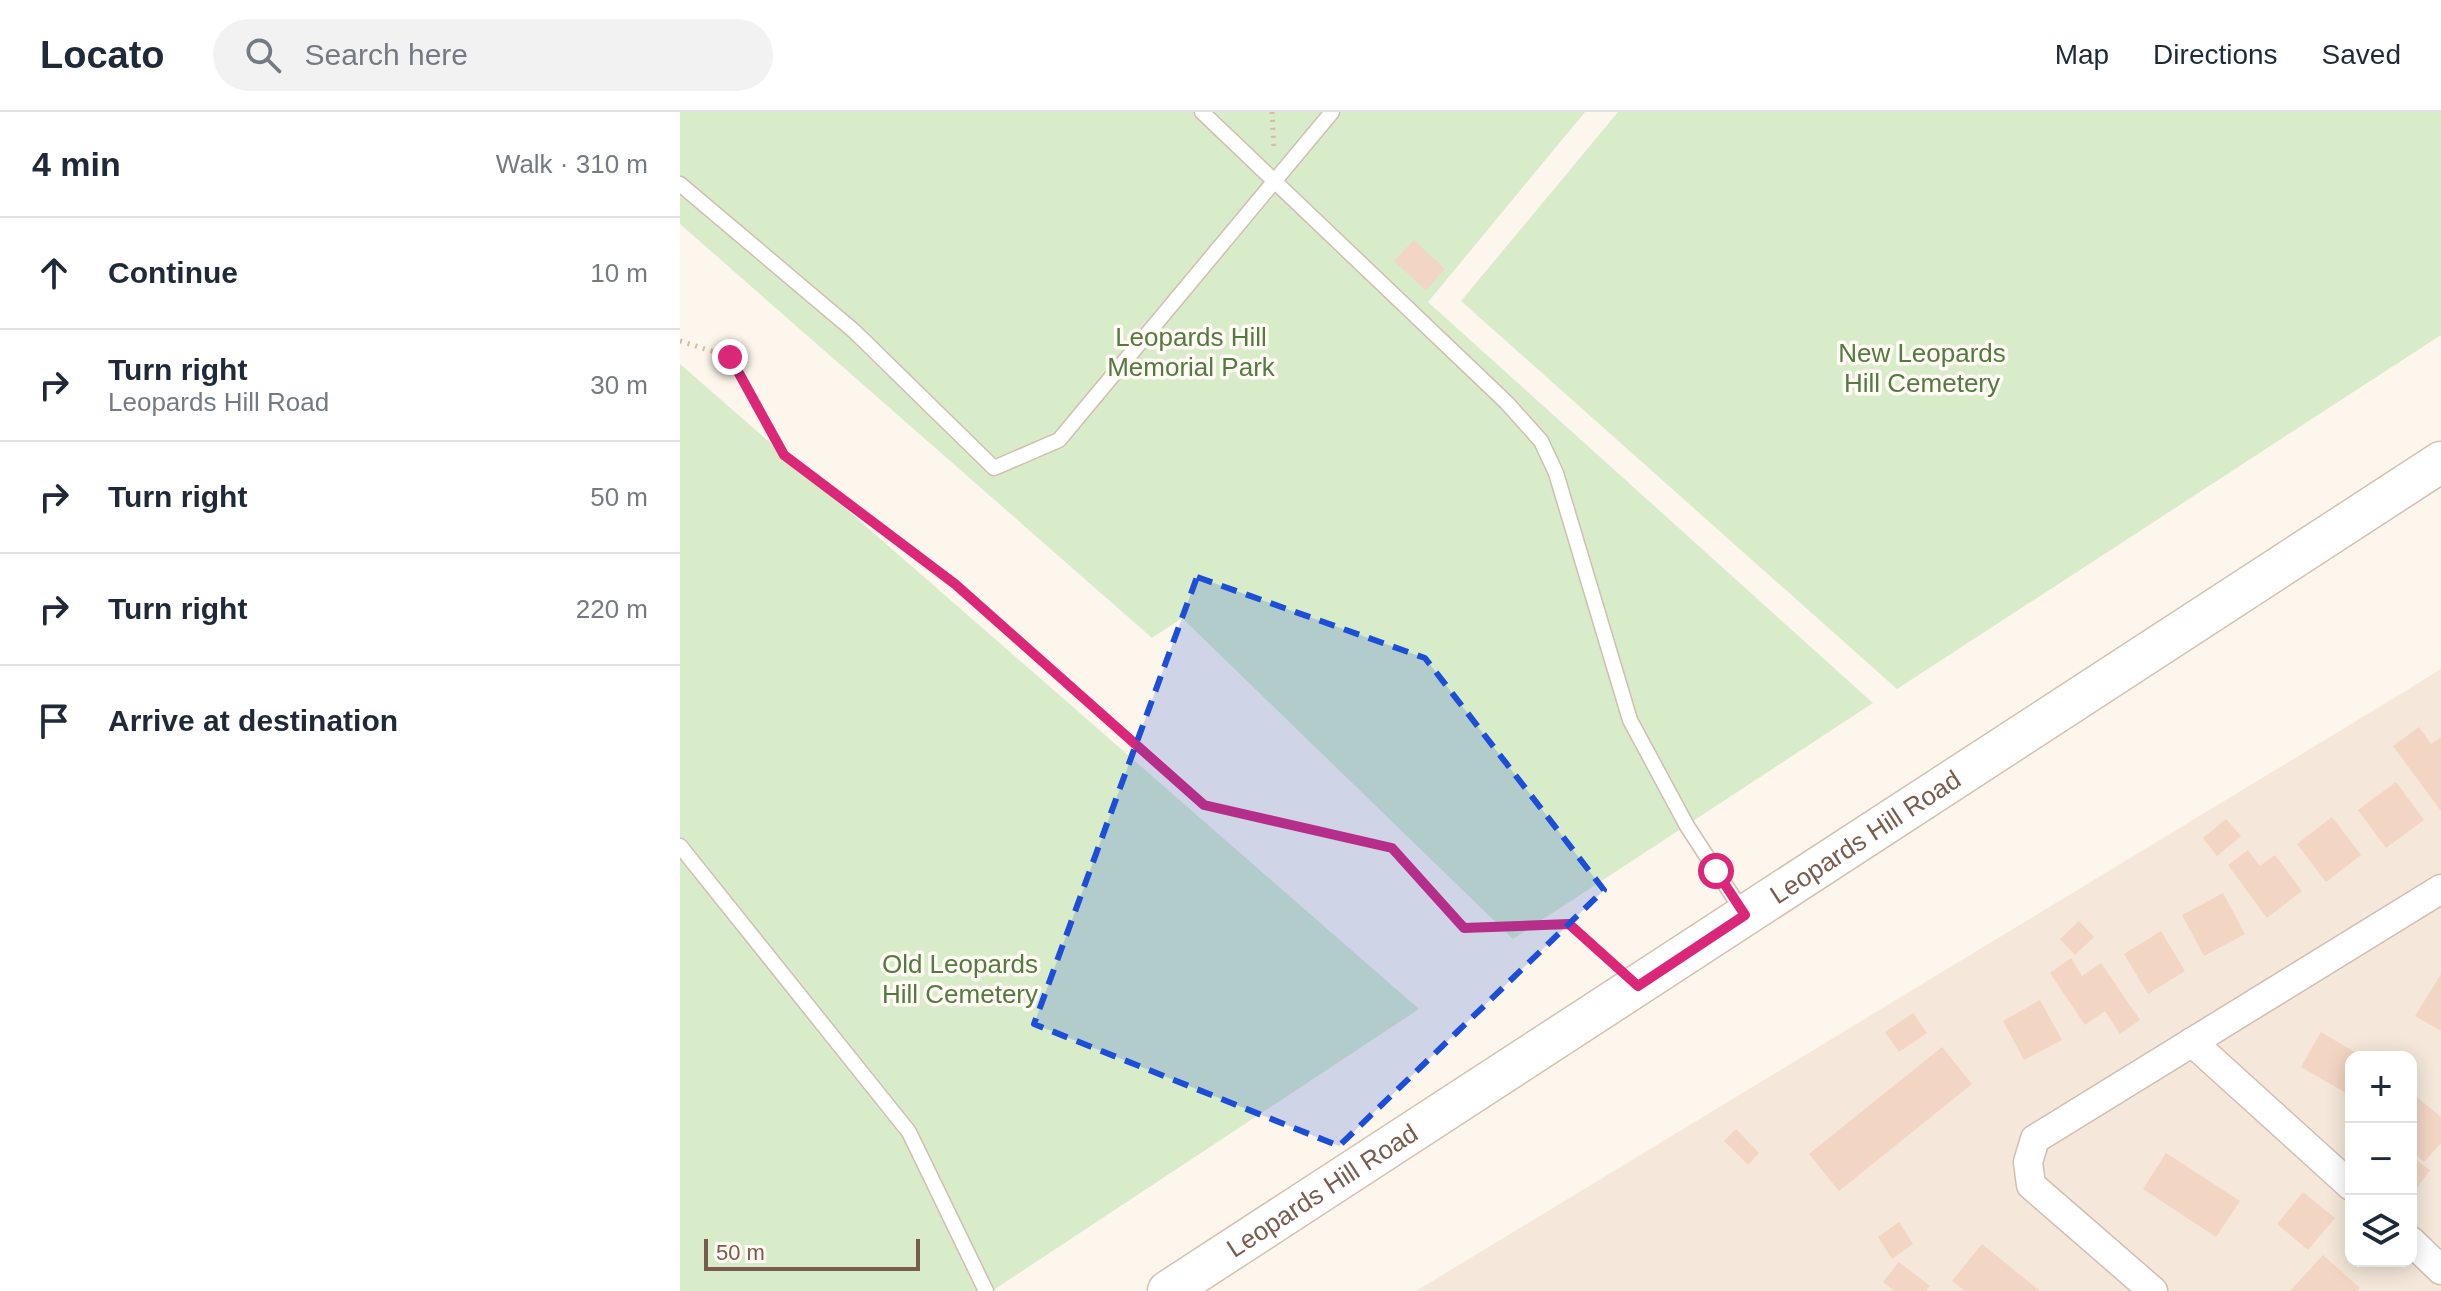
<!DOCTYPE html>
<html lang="en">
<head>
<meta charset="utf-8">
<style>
	body { margin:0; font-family:Helvetica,sans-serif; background:#f2f2f3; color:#1f2937 }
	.controls { position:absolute; right:24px; bottom:24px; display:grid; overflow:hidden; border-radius:16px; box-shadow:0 4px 20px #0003 }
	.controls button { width:72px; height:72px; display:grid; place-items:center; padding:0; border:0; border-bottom:2px solid #e0e1e3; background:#fff; color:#1f2937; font:40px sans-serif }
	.scale { position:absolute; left:24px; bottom:20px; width:216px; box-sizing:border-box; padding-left:8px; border:4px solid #7a5c4d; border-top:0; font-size:22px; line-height:28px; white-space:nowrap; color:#7a5c4d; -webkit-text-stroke:6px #fffaf3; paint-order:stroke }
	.stop { position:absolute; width:24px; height:24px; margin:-18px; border:6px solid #db2777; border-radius:50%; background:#fff }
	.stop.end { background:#db2777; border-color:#fff; box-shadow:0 2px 8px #0008 }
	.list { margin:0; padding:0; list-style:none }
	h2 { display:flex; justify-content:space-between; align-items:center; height:104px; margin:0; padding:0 32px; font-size:34px }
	h2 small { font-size:26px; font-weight:400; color:#747a83 }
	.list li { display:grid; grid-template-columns:52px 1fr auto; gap:24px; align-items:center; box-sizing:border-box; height:112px; padding:0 32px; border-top:2px solid #e0e1e3 }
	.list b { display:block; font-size:30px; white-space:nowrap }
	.list p { margin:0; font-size:26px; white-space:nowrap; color:#747a83 }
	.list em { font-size:26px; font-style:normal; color:#747a83 }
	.icon { flex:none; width:44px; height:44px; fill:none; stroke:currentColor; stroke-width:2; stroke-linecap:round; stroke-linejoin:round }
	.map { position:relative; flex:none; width:1761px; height:1179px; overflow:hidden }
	header { display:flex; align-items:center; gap:48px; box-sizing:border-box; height:112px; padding:0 40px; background:#fff; border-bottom:2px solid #e0e1e3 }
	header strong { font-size:38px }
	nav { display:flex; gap:44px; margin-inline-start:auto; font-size:28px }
	.search { width:560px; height:72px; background:#f2f2f3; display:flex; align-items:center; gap:20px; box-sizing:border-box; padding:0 28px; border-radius:44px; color:#747a83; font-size:30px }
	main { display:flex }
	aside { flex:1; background:#fff }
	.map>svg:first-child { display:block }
	.residential { fill:#f5e8da; fill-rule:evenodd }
	.green { fill:#d8ecc9 }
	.building { fill:#f3d5c3 }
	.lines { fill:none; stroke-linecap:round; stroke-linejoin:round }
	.lane-casing { stroke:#d1beb0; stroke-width:17 }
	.street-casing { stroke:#d1beb0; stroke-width:31 }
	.secondary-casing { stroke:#d6c0b0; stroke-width:43 }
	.path { stroke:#d9b8a5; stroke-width:5; stroke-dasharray:2 6; stroke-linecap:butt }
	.lane { stroke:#fff; stroke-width:14 }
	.street { stroke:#fff; stroke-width:28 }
	.secondary { stroke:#fff; stroke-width:40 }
	.route { stroke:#db2777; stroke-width:10 }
	.marked { fill:#1d4ed8; fill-opacity:0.2; stroke:#1d4ed8; stroke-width:6; stroke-dasharray:16 10; stroke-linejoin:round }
	.labels { text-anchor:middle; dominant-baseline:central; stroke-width:7; stroke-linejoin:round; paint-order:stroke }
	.park-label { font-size:26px; fill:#537a41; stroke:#fffaf3 }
	.street-label { font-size:26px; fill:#7a5c4d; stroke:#fffaf3 }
</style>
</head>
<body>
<header>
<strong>Locato</strong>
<div class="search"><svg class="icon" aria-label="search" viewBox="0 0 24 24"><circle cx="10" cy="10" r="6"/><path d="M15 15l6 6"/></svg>Search here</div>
<nav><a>Map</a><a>Directions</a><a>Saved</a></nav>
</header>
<main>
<aside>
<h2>4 min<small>Walk · 310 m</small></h2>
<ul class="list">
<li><svg class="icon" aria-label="ahead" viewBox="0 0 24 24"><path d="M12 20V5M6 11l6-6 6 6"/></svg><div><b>Continue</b></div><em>10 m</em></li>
<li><svg class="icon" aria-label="right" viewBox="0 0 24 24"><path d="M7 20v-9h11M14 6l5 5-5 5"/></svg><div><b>Turn right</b><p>Leopards Hill Road</p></div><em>30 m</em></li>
<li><svg class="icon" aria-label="right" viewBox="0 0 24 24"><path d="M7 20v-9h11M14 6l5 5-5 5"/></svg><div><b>Turn right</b></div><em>50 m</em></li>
<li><svg class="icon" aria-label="right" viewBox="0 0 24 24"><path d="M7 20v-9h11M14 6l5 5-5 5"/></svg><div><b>Turn right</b></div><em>220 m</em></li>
<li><svg class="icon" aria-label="arrive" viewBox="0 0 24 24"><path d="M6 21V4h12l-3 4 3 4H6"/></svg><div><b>Arrive at destination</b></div></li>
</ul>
</aside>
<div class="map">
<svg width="1761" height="1179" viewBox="0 0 1761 1179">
	<rect width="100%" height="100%" fill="#fdf6ec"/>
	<path class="residential" d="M1761 557V1179H736L1727 578ZM1671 945H1731V1149H1671Z"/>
	<g class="green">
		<polygon points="0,0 905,0 748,190 1193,591 833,827 502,506 472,526 0,112"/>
		<polygon points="938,0 1761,0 1761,223 1217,577 781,189"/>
		<polygon points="0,252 739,897 312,1179 0,1179"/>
	</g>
	<g class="building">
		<polygon points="734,128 765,157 746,178 714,149"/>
		<polygon points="1739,615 1751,632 1761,625 1761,699 1713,634"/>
		<polygon points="1716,670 1744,708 1706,736 1678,698"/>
		<polygon points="1652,705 1681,743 1646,770 1617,732"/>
		<polygon points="1546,707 1561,724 1537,744 1523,726"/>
		<polygon points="1568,738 1580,754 1595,743 1622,779 1587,806 1548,753"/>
		<polygon points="1543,781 1565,822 1524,844 1502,803"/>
		<polygon points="1399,809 1414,825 1395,843 1380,827"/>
		<polygon points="1481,819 1505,859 1468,882 1444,842"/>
		<polygon points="1391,846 1402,864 1421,851 1460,908 1440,922 1425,899 1405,913 1370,861"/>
		<polygon points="1761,862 1761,919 1735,904"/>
		<polygon points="1360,888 1382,928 1344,948 1323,909"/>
		<polygon points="1233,901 1247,921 1219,940 1205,920"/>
		<polygon points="1641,920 1683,945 1671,945 1671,984 1621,955"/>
		<polygon points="1262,935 1292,972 1159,1079 1129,1042"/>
		<polygon points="1738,986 1761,1005 1761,1031 1744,1050 1731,1039 1731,994"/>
		<polygon points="1056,1017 1079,1041 1068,1053 1044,1029"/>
		<polygon points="1486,1041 1560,1089 1536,1125 1463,1077"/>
		<polygon points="1731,1044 1750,1058 1731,1084"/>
		<polygon points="1623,1080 1655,1106 1628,1138 1597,1112"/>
		<polygon points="1219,1110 1233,1132 1212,1147 1198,1125"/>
		<polygon points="1302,1132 1360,1179 1285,1179 1272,1169"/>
		<polygon points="1643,1143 1680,1176 1677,1179 1610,1179"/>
		<polygon points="1219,1150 1250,1174 1246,1179 1215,1179 1203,1170"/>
	</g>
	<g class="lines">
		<defs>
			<g id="lane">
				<polyline points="522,0 827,291 861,329 876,361 950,608 1007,714 1063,800"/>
				<polyline points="0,72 174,219 314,356 379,328 652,0"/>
				<polyline points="0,734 229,1020 306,1179"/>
			</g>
			<g id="street">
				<polyline points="1512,930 1671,1074"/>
				<polyline points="1731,1129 1761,1158"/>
				<polyline points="1473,1179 1351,1073 1348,1050 1355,1027 1761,777"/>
			</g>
			<g id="secondary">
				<path id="s1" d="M488 1179 1761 350"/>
			</g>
		</defs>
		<use href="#lane" class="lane-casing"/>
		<use href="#street" class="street-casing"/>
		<use href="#secondary" class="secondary-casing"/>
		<g class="path">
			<polyline points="592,0 594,38"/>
			<polyline points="0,229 50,245 104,343 275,472 524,693 712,736 784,816 889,812 933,852"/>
		</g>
		<use href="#lane" class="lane"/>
		<use href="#street" class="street"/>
		<use href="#secondary" class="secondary"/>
	</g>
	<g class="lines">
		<polyline class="route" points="50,245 104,343 275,472 524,693 712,736 784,816 889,812 958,874 1065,803 1036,759"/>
	</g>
	<path class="marked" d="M517 465 745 546 924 778 659 1034 354 912Z"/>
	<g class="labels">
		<g class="park-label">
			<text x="511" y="225">Leopards Hill<tspan x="511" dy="30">Memorial Park</tspan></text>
			<text x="1242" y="241">New Leopards<tspan x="1242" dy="30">Hill Cemetery</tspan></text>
			<text x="280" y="852">Old Leopards<tspan x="280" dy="30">Hill Cemetery</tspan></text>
		</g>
		<g class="street-label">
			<text stroke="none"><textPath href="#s1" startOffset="832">Leopards Hill Road</textPath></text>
			<text stroke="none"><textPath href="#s1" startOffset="184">Leopards Hill Road</textPath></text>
		</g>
	</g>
</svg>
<div class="controls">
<button>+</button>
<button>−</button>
<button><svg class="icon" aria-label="layers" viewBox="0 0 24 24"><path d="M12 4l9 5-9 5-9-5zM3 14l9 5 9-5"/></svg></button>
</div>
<div class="scale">50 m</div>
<div class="stop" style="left:1036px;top:759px"></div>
<div class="stop end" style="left:50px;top:245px"></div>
</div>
</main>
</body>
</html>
